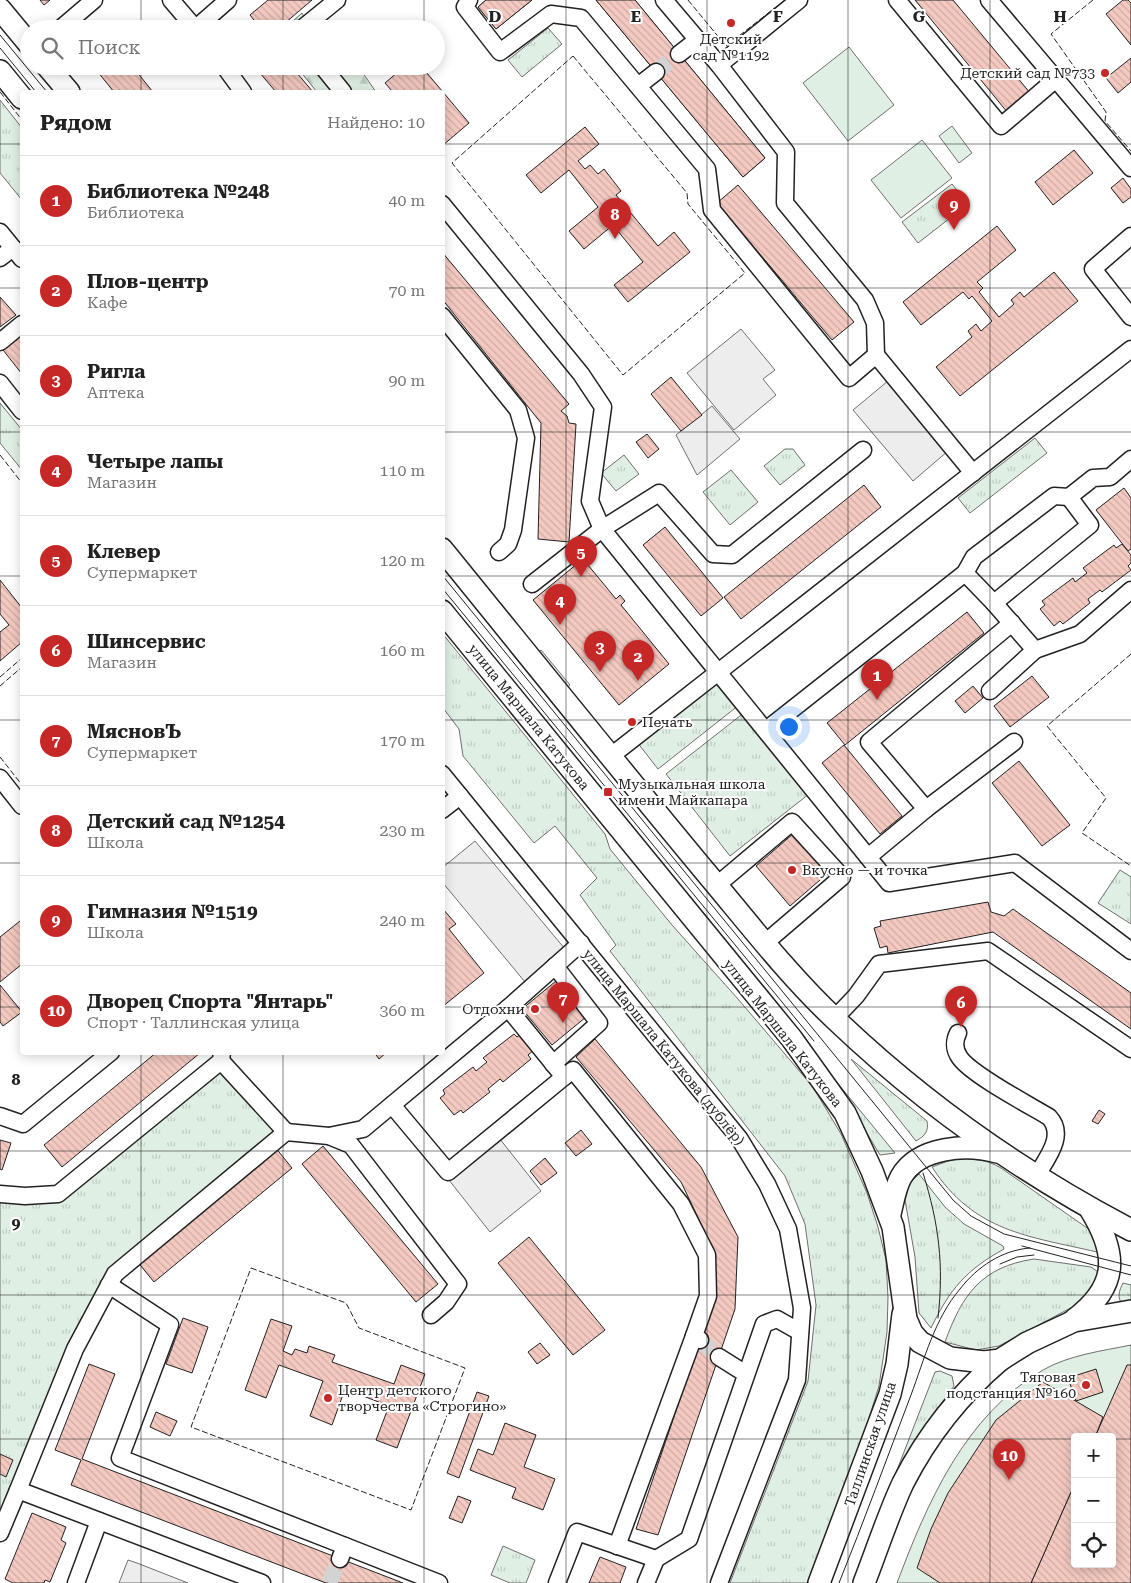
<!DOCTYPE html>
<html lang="ru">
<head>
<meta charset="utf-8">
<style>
	body { margin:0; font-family:"Roboto Serif",serif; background:#f6f6f6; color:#222 }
	.controls { position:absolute; right:15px; bottom:15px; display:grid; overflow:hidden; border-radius:5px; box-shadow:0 2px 12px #0003 }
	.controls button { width:45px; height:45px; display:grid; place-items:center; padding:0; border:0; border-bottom:1px solid #e0e0e0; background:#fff; color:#222; font:25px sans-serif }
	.you { position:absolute; left:788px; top:726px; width:18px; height:18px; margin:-12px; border:4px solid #fff; border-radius:50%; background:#1a73e8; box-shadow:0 0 0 8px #1a73e833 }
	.badge { display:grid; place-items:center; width:32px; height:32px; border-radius:50%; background:#c62828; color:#fff; font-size:16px; font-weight:700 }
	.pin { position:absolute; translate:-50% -41px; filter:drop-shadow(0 1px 2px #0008) }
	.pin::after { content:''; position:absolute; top:26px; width:18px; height:15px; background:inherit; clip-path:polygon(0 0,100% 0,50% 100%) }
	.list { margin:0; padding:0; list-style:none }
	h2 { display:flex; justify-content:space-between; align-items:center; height:65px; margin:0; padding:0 20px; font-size:21px }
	h2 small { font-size:16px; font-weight:400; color:#767676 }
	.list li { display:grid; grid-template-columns:32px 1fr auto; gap:15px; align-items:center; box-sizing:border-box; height:90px; padding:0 20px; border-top:1px solid #e0e0e0 }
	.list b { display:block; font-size:19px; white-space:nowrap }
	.list p { margin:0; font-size:16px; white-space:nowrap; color:#767676 }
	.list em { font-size:16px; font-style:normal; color:#767676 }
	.icon { flex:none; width:28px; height:28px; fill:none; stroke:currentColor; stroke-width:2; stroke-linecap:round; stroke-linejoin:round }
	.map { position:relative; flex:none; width:1131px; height:1583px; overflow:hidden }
	.search { position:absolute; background:#fff; box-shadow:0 2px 12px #0003; left:20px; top:20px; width:425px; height:55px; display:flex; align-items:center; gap:12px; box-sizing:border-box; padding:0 18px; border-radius:28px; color:#767676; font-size:19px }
	.panel { position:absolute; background:#fff; box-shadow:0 2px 12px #0003; left:20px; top:90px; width:425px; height:965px; border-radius:5px }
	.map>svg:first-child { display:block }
	.grass { fill:url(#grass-tufts); stroke:#6f6f6f }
	.forest { fill:url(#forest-firs); stroke:#6f6f6f }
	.pitch { fill:#e0efe3; stroke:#6f6f6f; fill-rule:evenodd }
	.parking { fill:#ededed; stroke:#6f6f6f }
	.building { fill:url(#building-back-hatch); stroke:#222 }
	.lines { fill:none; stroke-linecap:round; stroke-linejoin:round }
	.minor-tunnel { stroke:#d3d3d3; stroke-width:16; stroke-dasharray:16 8; stroke-linecap:butt }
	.minor-casing { stroke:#222; stroke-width:19 }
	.major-casing { stroke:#222; stroke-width:24 }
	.minor { stroke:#fff; stroke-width:16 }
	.major { stroke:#fff; stroke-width:21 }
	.tram { stroke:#222; stroke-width:1 }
	.fence { stroke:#222; stroke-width:1; stroke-dasharray:6 2.5; stroke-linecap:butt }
	.grid { fill:none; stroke:#222; stroke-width:1; stroke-opacity:0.55 }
	.poi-dot { fill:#c62828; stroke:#fff; stroke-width:2 }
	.labels { text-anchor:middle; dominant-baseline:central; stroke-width:4; stroke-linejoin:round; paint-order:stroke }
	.poi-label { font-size:14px; fill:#222; stroke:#fff; text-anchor:start }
	.street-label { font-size:14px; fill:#222; stroke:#fff }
	.grid-label { font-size:16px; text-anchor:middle; font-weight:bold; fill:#222; stroke:#fff; stroke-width:4; stroke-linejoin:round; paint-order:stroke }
</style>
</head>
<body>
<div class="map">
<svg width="1131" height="1583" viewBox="0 0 1131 1583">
	<defs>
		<pattern id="grass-tufts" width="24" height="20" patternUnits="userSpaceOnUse" patternTransform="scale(1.25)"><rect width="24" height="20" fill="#e0efe3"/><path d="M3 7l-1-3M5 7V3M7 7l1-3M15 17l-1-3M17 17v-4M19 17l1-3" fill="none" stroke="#c0cdc2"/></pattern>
		<pattern id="forest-firs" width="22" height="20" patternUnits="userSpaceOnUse" patternTransform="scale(1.25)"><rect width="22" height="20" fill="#e0efe3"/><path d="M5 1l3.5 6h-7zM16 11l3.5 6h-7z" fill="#c0cdc2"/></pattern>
		<pattern id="building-back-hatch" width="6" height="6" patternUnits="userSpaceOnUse" patternTransform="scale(1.25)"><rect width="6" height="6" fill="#f3c9c0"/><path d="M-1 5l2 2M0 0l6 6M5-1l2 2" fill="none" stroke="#d0aca5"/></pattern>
	</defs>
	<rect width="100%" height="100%" fill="#fff"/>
	<g class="grass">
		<polygon points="548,28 562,44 522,77 508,60"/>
		<polygon points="0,100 22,128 22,200 0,173"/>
		<polygon points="952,184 968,204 918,243 902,222"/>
		<polygon points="0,403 22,430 22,470 0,443"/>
		<polygon points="1035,438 1047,453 970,513 958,498"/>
		<polygon points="785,449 793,449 805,465 780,485 764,466"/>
		<polygon points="624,455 639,474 616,491 601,473"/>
		<polygon points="731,470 758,502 730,525 703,492"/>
		<polygon points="442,633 605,834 610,849 672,925 738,999 813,1087 841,1134 867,1193 878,1227 886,1260 888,1297 887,1332 879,1386 863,1437 807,1583 730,1583 808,1381 816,1305 805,1224 785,1176 610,951 616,945 580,895 597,878 555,826 534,843 463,756 459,729 443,708"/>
		<polygon points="714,680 739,705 658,769 637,742"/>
		<polygon points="745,712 809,794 730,856 666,774"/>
		<polygon points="1120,870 1131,877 1131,924 1098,903"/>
		<path d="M851 1059 927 1121C929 1131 925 1136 916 1141Z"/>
		<polygon points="221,1061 286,1132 115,1274 0,1517 0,1194 58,1194"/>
		<polygon points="835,1080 895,1153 880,1155"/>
		<path d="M956 1158C973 1159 986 1159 1001 1168L1090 1230 1098 1242 1097 1252C1028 1236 974 1232 932 1167Z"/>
		<path d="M919 1174 945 1207 964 1224 1003 1246 1004 1249C966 1270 950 1289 931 1328L919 1313 915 1257 905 1200 909 1184Z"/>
		<path d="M1034 1259 1091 1267 1098 1272 1095 1286 1080 1303 999 1346 976 1350 945 1342C962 1295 981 1267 1034 1259Z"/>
		<path d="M1123 1283 1131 1285V1303L1122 1304C1117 1297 1119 1291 1123 1283Z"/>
		<polygon points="940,1371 952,1376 954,1386 921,1431 897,1470 935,1372"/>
		<polygon points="503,1546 535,1560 526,1583 510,1583 491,1575"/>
	</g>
	<g class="forest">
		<polygon points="302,13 310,29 284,29"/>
		<polygon points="296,66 358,66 376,92 317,92"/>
	</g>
	<g class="pitch">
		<polygon points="849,47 894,105 848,141 803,83"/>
		<polygon points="952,126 972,153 959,163 939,136"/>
		<polygon points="922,140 952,178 901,218 871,180"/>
		<path d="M1131 1345V1583H897C927 1503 965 1415 1043 1370 1069 1355 1102 1351 1131 1345ZM1075 1437H1112V1564H1075Z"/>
	</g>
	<g class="parking">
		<polygon points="741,329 775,370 763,379 776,395 734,430 687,373"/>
		<polygon points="888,381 948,451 913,481 853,410"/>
		<polygon points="712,406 740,439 697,475 676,435"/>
		<polygon points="541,650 570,685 565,689 536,654"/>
		<polygon points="475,841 565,949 525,982 443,883 442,868"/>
		<polygon points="492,1129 541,1191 490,1232 441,1170"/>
		<polygon points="128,1560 137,1563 188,1583 119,1583"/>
	</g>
	<g class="building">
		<polygon points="40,0 50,0 44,5"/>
		<polygon points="268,0 312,0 278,29 261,29 250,15"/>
		<polygon points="486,0 532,0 496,29 478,7"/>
		<polygon points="486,0 532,0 496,29 478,7"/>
		<polygon points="596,0 635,0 765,158 743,177"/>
		<polygon points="596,0 635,0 765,158 743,177"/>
		<polygon points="915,0 953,0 1031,94 1008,113"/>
		<polygon points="1123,0 1128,0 1131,3 1131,45 1106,14"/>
		<polygon points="95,20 102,29 85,29"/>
		<polygon points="1131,58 1131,82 1118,93 1106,78"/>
		<polygon points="93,66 132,66 153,92 114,92"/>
		<polygon points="254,66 291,66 313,92 276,92"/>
		<polygon points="405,66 421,66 469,123 442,146 442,92 393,92 385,83"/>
		<polygon points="585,127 599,144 578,161 585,169 590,165 598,174 604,169 621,191 616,195 658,246 674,232 690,252 628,302 614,285 643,262 613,225 584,249 569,231 598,207 569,170 541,193 526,175"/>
		<polygon points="1074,150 1093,173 1053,205 1035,182"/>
		<polygon points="1123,178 1131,189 1131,197 1123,203 1111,188"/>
		<polygon points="738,185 854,322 832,340 717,203"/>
		<polygon points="997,226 1016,250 977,282 983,288 979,292 999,317 1014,304 1011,300 1020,292 1024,297 1054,272 1078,301 960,396 936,367 972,337 968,331 976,324 981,331 992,321 972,296 969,299 963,292 921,325 903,302"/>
		<polygon points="442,252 569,404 561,411 567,416 569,423 576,424 569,542 538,539 541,423 442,299"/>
		<polygon points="0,297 16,315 0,327"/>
		<polygon points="22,334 22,374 3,350"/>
		<polygon points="671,377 702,415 681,431 651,394"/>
		<polygon points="647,434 659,449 648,458 636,442"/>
		<polygon points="864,485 881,507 741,619 724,597"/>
		<polygon points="1124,488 1131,498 1131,549 1128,551 1096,510"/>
		<polygon points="665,527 723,598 701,616 643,545"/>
		<polygon points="1122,544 1131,555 1131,563 1128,566 1131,570 1102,592 1100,590 1088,599 1090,603 1063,624 1060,621 1054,626 1040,609 1045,605 1042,601 1073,578 1075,582 1087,573 1083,568 1114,545 1116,548"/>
		<polygon points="583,559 616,599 620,595 625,601 621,605 669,664 619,705 533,600"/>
		<polygon points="0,580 22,608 22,642 0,661 0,632 9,625 0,614"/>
		<polygon points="967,612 984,633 845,745 827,723"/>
		<polygon points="1032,676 1049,697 1010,727 994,706"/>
		<polygon points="973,686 983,698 965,713 955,701"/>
		<polygon points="844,745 902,816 880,834 822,763"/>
		<polygon points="1019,761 1070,825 1042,846 992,783"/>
		<polygon points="794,833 828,873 790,906 756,866"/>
		<polygon points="988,902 991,912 1004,916 1013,909 1131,993 1131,1029 993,932 888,953 887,946 880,948 874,928 881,926 880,921"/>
		<polygon points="442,908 456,924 449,929 484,973 442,1007"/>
		<polygon points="20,921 22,924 22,964 0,982 0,937"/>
		<polygon points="556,981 586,1017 552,1045 522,1009"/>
		<polygon points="0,985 22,1012 3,1026 0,1022"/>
		<polygon points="522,1033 535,1049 528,1055 531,1059 503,1082 500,1079 488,1089 490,1092 463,1113 461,1110 454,1115 440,1098 445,1094 443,1090 473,1067 476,1071 487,1062 483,1058 514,1034 517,1037"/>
		<polygon points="595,1039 701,1167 738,1237 735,1309 658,1535 636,1529 711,1307 711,1245 681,1182 576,1057"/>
		<polygon points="157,1052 200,1053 62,1167 44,1145"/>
		<polygon points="374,1052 387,1052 379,1059"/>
		<polygon points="1099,1110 1105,1114 1098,1124 1092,1121"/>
		<polygon points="581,1130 592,1144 576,1156 565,1143"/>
		<polygon points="0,1140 11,1143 2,1170 0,1169"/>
		<polygon points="323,1146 438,1284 416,1302 302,1164"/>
		<polygon points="275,1147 292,1168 154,1282 136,1260"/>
		<polygon points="545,1158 557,1173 541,1185 530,1171"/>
		<polygon points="529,1237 605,1330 573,1355 498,1263"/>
		<polygon points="183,1318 208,1327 192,1373 166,1364"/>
		<polygon points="271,1319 292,1326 283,1351 292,1355 295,1349 307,1353 309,1346 335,1355 332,1362 394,1384 401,1365 425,1374 397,1448 376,1440 389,1406 345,1389 332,1425 310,1416 323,1381 279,1365 266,1398 245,1390"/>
		<polygon points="540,1343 550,1355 537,1364 528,1352"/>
		<polygon points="89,1364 115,1374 82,1459 403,1583 326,1583 71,1485 81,1460 55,1450"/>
		<polygon points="1127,1365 1131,1365 1131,1583 1031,1583 1075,1483 1075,1564 1112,1564 1112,1437 1095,1437"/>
		<polygon points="1096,1369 1103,1392 1076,1401 1068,1378"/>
		<polygon points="1043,1382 1103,1417 1095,1437 1075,1437 1075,1483 1031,1583 940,1583 917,1568 931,1529 948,1493 996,1420"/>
		<polygon points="477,1392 489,1396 459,1478 447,1473"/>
		<polygon points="156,1412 177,1421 170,1436 150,1427"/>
		<polygon points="505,1423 536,1435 524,1467 555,1479 543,1510 512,1498 516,1488 470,1470 478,1449 493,1455"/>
		<polygon points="0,1454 13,1460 6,1477 0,1474"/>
		<polygon points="458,1496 471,1501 462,1523 449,1518"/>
		<polygon points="32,1513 66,1527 61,1540 66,1543 50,1582 45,1580 44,1583 13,1583 5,1579"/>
		<polygon points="600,1557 626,1567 620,1583 589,1583"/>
	</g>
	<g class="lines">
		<g class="minor-tunnel">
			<polyline points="656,72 679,54"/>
			<polyline points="700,1340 719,1357"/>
			<polyline points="329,1583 340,1559"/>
		</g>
		<defs>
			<g id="minor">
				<polyline points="171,0 195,28"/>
				<polyline points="469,0 465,7 500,52 551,14 581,18 707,169 712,210 849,378 876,355 973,473"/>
				<polyline points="664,0 719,65 786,152 785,203 865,300 875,323 876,355"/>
				<polyline points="897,0 1001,126 1056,79"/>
				<polyline points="989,0 1131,168"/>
				<polyline points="60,29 94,0"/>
				<polyline points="195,29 228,0"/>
				<polyline points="304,29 305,26 337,0"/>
				<polyline points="679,54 697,40"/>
				<polyline points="719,65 799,0"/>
				<polyline points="224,66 243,92"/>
				<polyline points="322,66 343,92"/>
				<polyline points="638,86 656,72"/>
				<polyline points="442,204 581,374 603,407 590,501 602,529 889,883 1015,863 1131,951"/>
				<polyline points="0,232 22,259"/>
				<polyline points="1131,236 1093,269 1131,317"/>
				<polyline points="0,258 13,248"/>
				<polyline points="442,316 518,410 526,438 513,530 508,544 499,552"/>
				<polyline points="0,342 22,324"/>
				<polyline points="0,383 22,411"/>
				<polyline points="965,573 994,603 1035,650 1080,634 1131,590"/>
				<polyline points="532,584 602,529 659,493 713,554 732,555 863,450"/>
				<polyline points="994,603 1090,525 1069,497"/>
				<polyline points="990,691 1035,650"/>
				<polyline points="766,730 965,573 974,557 1054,496 1069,497 1093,478 1110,477 1131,459"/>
				<polyline points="611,756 1131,349"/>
				<polyline points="442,774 739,1138 767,1184 788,1229 802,1308 797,1380 719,1583"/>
				<polyline points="0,778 22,806"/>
				<polyline points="926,809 1014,742"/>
				<polyline points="442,810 460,796"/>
				<polyline points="868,857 926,809 869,742 1012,623"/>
				<polyline points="717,885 792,822 842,877 765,943"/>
				<polyline points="508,1008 564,1077 573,1070 681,1204 707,1255 708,1296 694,1336 700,1340"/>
				<polyline points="834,1019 856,996 879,964 988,951 1131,1049"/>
				<path d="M958 1033C954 1041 954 1050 960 1058 972 1075 1029 1105 1049 1117 1066 1135 1047 1158 1037 1175"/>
				<polyline points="221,1061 286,1132"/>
				<polyline points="553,1064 599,1023 555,966"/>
				<polyline points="392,1105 448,1172 564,1077"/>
				<polyline points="0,1116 23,1124 111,1052"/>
				<polyline points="329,1136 351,1145 458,1284 446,1302 431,1315"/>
				<polyline points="0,1194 25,1196 58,1194 221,1061 222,1052"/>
				<polyline points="109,1285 170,1325 120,1458 345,1546 340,1559"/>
				<polyline points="719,1357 746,1374"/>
				<polyline points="18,1490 75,1349 115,1274 286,1132 329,1136 363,1129 508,1008 581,943"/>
				<polyline points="0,1533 18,1490 262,1583"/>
				<polyline points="345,1546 439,1583"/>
				<polyline points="617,1546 694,1336"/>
				<polyline points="76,1583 99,1521"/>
				<polyline points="557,1583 577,1532 656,1559"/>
				<polyline points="646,1583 656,1559 689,1539 764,1324 777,1319 800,1332"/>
			</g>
			<g id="major">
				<polyline points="0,9 29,44"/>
				<polyline points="47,66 69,92"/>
				<polyline points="0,71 22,98"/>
				<path d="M442 549C529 656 615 763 703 869 746 920 787 974 836 1020 923 1103 1024 1174 1131 1230"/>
				<polyline points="442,611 792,1039 845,1113 872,1171 893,1227 906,1319 912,1333 920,1342 950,1358 984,1362 1000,1360 1027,1343 1074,1321 1131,1311"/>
				<path d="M890 1214C893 1202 895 1188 901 1177 919 1146 967 1144 997 1152"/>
				<path d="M1074 1320C1119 1286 1118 1254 1090 1209"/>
				<polyline points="819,1583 890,1394 897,1364 903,1314"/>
				<path d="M864 1583C877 1550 888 1515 903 1483 927 1436 960 1394 1000 1360"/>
			</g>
		</defs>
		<use href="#minor" class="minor-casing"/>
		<use href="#major" class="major-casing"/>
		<use href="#minor" class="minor"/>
		<use href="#major" class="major"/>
		<g class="tram">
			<polyline points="0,35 47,92"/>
			<polyline points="0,48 36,92"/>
			<polyline points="442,575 953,1200 971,1216 1004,1234 1131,1266"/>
			<polyline points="442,588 814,1041"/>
			<path d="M923 1173C939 1224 944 1265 938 1318"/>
			<polyline points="1022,1246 1131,1275"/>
			<polyline points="1000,1264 1017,1257 1034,1255"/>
			<path d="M839 1583C864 1521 887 1458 911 1395 924 1360 935 1318 960 1289 977 1267 1002 1250 1030 1248"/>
		</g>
		<g class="fence">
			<polyline points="688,0 726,46 785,0"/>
			<polyline points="1093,0 1051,34 1106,112 1105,121 1131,151"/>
			<polygon points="573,56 687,193 688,204 745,273 623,375 452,163"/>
			<polyline points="0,92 22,120"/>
			<polyline points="0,455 22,483"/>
			<polyline points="1131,654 1047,726 1106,798 1082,833 1131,866"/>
			<polyline points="0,677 22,658"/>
			<polyline points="0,686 22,667"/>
			<polyline points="0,757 22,785"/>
			<polygon points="251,1268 346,1303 359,1328 465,1368 411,1510 191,1427"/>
		</g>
	</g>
	<path class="grid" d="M141 0V29M283 0V29M424 0V29M566 0V1583M707 0V1583M848 0V1583M990 0V1583M141 66V92M283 66V92M424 66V92M0 144H22M442 144H1131M0 288H22M442 288H1131M0 432H22M442 432H1131M0 576H22M442 576H1131M0 720H22M442 720H1131M0 863H22M442 863H1131M0 1007H22M442 1007H1131M141 1052V1583M283 1052V1583M424 1052V1583M0 1151H1131M0 1295H1131M0 1439H1075M1112 1439H1131"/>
	<g class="poi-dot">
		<circle cx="731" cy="23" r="5"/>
		<circle cx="1105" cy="73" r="5"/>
		<circle cx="632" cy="722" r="5"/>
		<rect x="603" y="787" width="10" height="10" rx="2.5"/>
		<circle cx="792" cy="870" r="5"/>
		<circle cx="535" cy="1009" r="5"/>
		<circle cx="1086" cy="1385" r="5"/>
		<circle cx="328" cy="1398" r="5"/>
	</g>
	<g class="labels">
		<g class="poi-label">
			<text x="731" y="39" text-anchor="middle">Детский<tspan x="731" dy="16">сад №1192</tspan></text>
			<text x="1095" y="73" text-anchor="end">Детский сад №733</text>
			<text x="642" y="722">Печать</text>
			<text x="618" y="784">Музыкальная школа<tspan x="618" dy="16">имени Майкапара</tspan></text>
			<text x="802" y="870">Вкусно — и точка</text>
			<text x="525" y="1009" text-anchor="end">Отдохни</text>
			<text x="1076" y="1377" text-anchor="end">Тяговая<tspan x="1076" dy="16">подстанция №160</tspan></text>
			<text x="338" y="1390">Центр детского<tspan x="338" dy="16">творчества «Строгино»</tspan></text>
		</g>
		<g class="street-label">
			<text transform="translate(529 717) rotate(51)">улица Маршала Катукова</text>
			<text transform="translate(783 1033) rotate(52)">улица Маршала Катукова</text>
			<text transform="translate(664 1047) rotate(51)">улица Маршала Катукова (дублёр)</text>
			<text transform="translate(870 1444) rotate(-71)">Таллинская улица</text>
		</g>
	</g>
	<g class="grid-label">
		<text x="495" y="22">D</text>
		<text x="636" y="22">E</text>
		<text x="778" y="22">F</text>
		<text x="919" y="22">G</text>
		<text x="1060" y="22">H</text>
		<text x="16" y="1085">8</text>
		<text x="16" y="1229">9</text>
	</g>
</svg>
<div class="controls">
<button>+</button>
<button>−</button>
<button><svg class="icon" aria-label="locate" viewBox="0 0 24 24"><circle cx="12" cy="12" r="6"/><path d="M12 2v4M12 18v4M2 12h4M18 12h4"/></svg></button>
</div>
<div class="you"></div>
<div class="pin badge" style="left:877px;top:700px">1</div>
<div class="pin badge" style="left:638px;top:681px">2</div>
<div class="pin badge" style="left:600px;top:672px">3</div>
<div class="pin badge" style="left:560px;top:625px">4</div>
<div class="pin badge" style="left:581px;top:577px">5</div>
<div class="pin badge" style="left:961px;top:1027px">6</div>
<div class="pin badge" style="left:563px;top:1023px">7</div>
<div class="pin badge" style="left:615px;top:239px">8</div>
<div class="pin badge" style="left:954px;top:230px">9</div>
<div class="pin badge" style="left:1009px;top:1480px">10</div>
<div class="search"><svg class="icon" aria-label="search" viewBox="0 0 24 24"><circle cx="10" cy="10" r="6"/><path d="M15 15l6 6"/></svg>Поиск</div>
<section class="panel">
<h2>Рядом<small>Найдено: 10</small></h2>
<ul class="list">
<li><span class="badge">1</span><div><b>Библиотека №248</b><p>Библиотека</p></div><em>40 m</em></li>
<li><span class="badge">2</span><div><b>Плов-центр</b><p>Кафе</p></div><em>70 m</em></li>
<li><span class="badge">3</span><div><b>Ригла</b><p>Аптека</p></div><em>90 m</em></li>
<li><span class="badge">4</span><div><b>Четыре лапы</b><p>Магазин</p></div><em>110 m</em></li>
<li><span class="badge">5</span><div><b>Клевер</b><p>Супермаркет</p></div><em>120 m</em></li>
<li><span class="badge">6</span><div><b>Шинсервис</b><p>Магазин</p></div><em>160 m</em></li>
<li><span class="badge">7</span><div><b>МясновЪ</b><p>Супермаркет</p></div><em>170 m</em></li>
<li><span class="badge">8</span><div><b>Детский сад №1254</b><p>Школа</p></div><em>230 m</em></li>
<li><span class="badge">9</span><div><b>Гимназия №1519</b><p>Школа</p></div><em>240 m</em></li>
<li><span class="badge">10</span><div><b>Дворец Спорта &quot;Янтарь&quot;</b><p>Спорт · Таллинская улица</p></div><em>360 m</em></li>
</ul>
</section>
</div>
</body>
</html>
